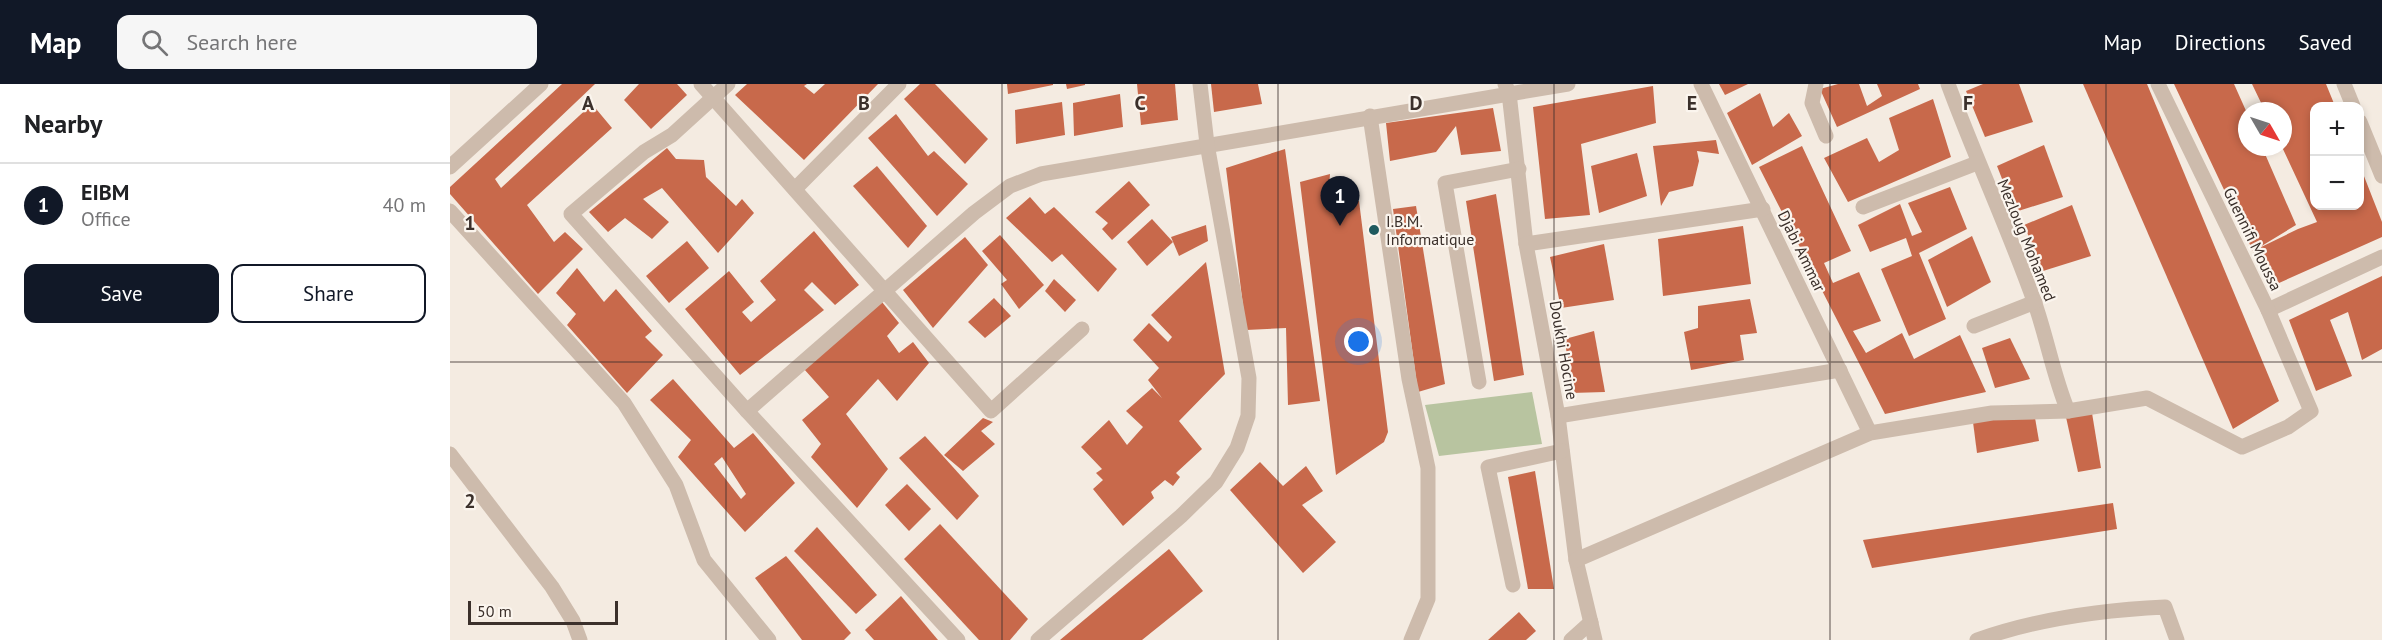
<!DOCTYPE html>
<html lang="en">
<head>
<meta charset="utf-8">
<style>
	body { margin:0; font-family:"PT Sans",sans-serif; background:#f6f6f6; color:#202124 }
	.controls { position:absolute; right:18px; top:18px; display:grid; overflow:hidden; border-radius:12px; box-shadow:0 3px 9px #0003 }
	.controls button { width:54px; height:54px; display:grid; place-items:center; padding:0; border:0; border-bottom:2px solid #e0e0e0; background:#fff; color:#202124; font:30px sans-serif }
	.compass { position:absolute; left:1788px; top:18px; width:54px; height:54px; border-radius:50%; background:#fff; box-shadow:0 3px 9px #0003; rotate:129deg }
	.scale { position:absolute; left:18px; bottom:15px; width:150px; box-sizing:border-box; padding-left:6px; border:3px solid #3b302b; border-top:0; font-size:16px; line-height:21px; white-space:nowrap; color:#3b302b; -webkit-text-stroke:4px #fbf5ee; paint-order:stroke }
	.you { position:absolute; left:909px; top:258px; width:21px; height:21px; margin:-15px; border:4px solid #fff; border-radius:50%; background:#1a73e8; box-shadow:0 0 0 9px #1a73e833 }
	.badge { display:grid; place-items:center; width:39px; height:39px; border-radius:50%; background:#111827; color:#fff; font-size:20px; font-weight:700 }
	.pin { position:absolute; translate:-50% -50px; filter:drop-shadow(0 2px 3px #0008) }
	.pin::after { content:''; position:absolute; top:32px; width:21px; height:18px; background:inherit; clip-path:polygon(0 0,100% 0,50% 100%) }
	.list { margin:0; padding:0; list-style:none }
	h2 { display:flex; justify-content:space-between; align-items:center; height:78px; margin:0; padding:0 24px; font-size:26px }
	h2 small { font-size:20px; font-weight:400; color:#757577 }
	.list li { display:grid; grid-template-columns:39px 1fr auto; gap:18px; align-items:center; box-sizing:border-box; height:84px; padding:0 24px; border-top:2px solid #e0e0e0 }
	.list b { display:block; font-size:22px; white-space:nowrap }
	.list p { margin:0; font-size:20px; white-space:nowrap; color:#757577 }
	.list em { font-size:20px; font-style:normal; color:#757577 }
	.actions { display:flex; gap:12px; padding:18px 24px }
	.actions a { flex:1; padding:14px 0; border:2px solid #111827; border-radius:12px; text-align:center; font-size:21px; color:#111827 }
	.actions .main { background:#111827; color:#fff }
	.icon { flex:none; width:33px; height:33px; fill:none; stroke:currentColor; stroke-width:2; stroke-linecap:round; stroke-linejoin:round }
	.map { position:relative; flex:none; width:1932px; height:556px; overflow:hidden }
	header { display:flex; align-items:center; gap:36px; box-sizing:border-box; height:84px; padding:0 30px; background:#111827; color:#fff }
	header strong { font-size:28px }
	nav { display:flex; gap:33px; margin-inline-start:auto; font-size:21px }
	.search { width:420px; height:54px; background:#f6f6f6; display:flex; align-items:center; gap:15px; box-sizing:border-box; padding:0 21px; border-radius:12px; color:#757577; font-size:22px }
	main { display:flex }
	aside { flex:1; background:#fff }
	.map>svg:first-child { display:block }
	.green { fill:#b8c4a0 }
	.building { fill:#c8694b; fill-rule:evenodd }
	.lines { fill:none; stroke-linecap:round; stroke-linejoin:round }
	.minor { stroke:#cdbbac; stroke-width:15 }
	.grid { fill:none; stroke:#3b302b; stroke-width:1.5; stroke-opacity:0.55 }
	.poi-dot { fill:#1f5a5e; stroke:#fbf5ee; stroke-width:2 }
	.labels { text-anchor:middle; dominant-baseline:central; stroke-width:4.5; stroke-linejoin:round; paint-order:stroke }
	.poi-label { font-size:16px; fill:#3b302b; stroke:#fbf5ee; text-anchor:start }
	.street-label { font-size:16px; fill:#3b302b; stroke:#fbf5ee }
	.grid-label { font-size:20px; text-anchor:middle; font-weight:bold; fill:#3b302b; stroke:#fbf5ee; stroke-width:4.5; stroke-linejoin:round; paint-order:stroke }
</style>
</head>
<body>
<header>
<strong>Map</strong>
<div class="search"><svg class="icon" aria-label="search" viewBox="0 0 24 24"><circle cx="10" cy="10" r="6"/><path d="M15 15l6 6"/></svg>Search here</div>
<nav><a>Map</a><a>Directions</a><a>Saved</a></nav>
</header>
<main>
<aside>
<h2>Nearby<small></small></h2>
<ul class="list">
<li><span class="badge">1</span><div><b>EIBM</b><p>Office</p></div><em>40 m</em></li>
</ul>
<div class="actions"><a class="main">Save</a><a>Share</a></div>
</aside>
<div class="map">
<svg width="1932" height="556" viewBox="0 0 1932 556">
	<rect width="100%" height="100%" fill="#f4ebe1"/>
	<polygon class="green" points="1082,308 1092,360 989,372 975,321"/>
	<g class="building">
		<polygon points="112,0 145,0 45,95 51,104 142,20 162,44 77,121 104,158 115,148 133,165 88,210 0,110 0,103"/>
		<polygon points="189,0 227,0 237,11 201,45 174,16"/>
		<polygon points="297,0 357,0 354,2 364,10 375,0 428,0 354,76 285,11"/>
		<polygon points="470,0 485,0 538,55 515,80 454,15"/>
		<polygon points="557,0 603,0 603,1 558,10"/>
		<polygon points="616,0 635,0 635,1 617,5"/>
		<polygon points="687,0 725,0 728,36 691,41"/>
		<polygon points="761,0 808,0 812,20 764,28"/>
		<polygon points="1269,0 1298,0 1275,11"/>
		<polygon points="1388,0 1409,0 1417,22 1432,12 1427,0 1468,0 1470,5 1387,43 1370,5"/>
		<polygon points="1533,0 1569,0 1583,38 1535,53 1516,7"/>
		<polygon points="1633,0 1697,0 1829,317 1783,345"/>
		<polygon points="1724,0 1784,0 1797,29 1797,63 1812,63 1846,141 1805,166 1848,145 1867,138 1832,63 1833,27 1815,27 1802,0 1876,0 1885,22 1864,22 1864,122 1910,122 1910,82 1932,138 1932,153 1820,203"/>
		<polygon points="1203,2 1206,39 1131,60 1140,131 1095,135 1083,23"/>
		<polygon points="1310,9 1323,43 1339,29 1352,52 1302,81 1277,29"/>
		<polygon points="670,10 673,43 624,52 623,19"/>
		<polygon points="1483,15 1501,73 1398,118 1374,74 1417,54 1429,78 1449,66 1439,34"/>
		<polygon points="612,18 615,51 566,60 565,26"/>
		<polygon points="1043,24 1051,67 1011,71 1006,42 986,68 940,77 936,39"/>
		<polygon points="446,30 478,72 484,67 518,100 487,132 418,54"/>
		<polygon points="1266,56 1269,70 1247,67 1249,77 1243,102 1219,108 1211,122 1203,62"/>
		<polygon points="1594,61 1613,113 1565,128 1547,82"/>
		<polygon points="1352,62 1401,167 1374,179 1383,199 1409,188 1431,237 1403,247 1416,269 1452,249 1464,275 1510,251 1536,308 1435,330 1309,83"/>
		<polygon points="217,64 226,75 254,76 256,93 286,122 292,115 304,129 268,169 212,104 193,115 219,138 202,155 175,134 158,148 139,128"/>
		<polygon points="835,65 870,317 838,321 836,244 796,246 776,84"/>
		<polygon points="1187,69 1197,112 1149,129 1141,82"/>
		<polygon points="427,82 477,142 458,164 403,102"/>
		<polygon points="880,90 878,117 909,117 938,348 934,358 886,391 850,98"/>
		<polygon points="679,97 700,121 662,156 652,145 658,139 645,128"/>
		<polygon points="1500,103 1517,145 1469,169 1496,235 1459,252 1431,185 1462,172 1456,154 1420,168 1408,141 1450,120 1462,152 1472,148 1458,119"/>
		<polygon points="1046,110 1074,291 1044,297 1016,117"/>
		<polygon points="580,113 595,130 604,123 667,185 648,208 612,170 602,178 556,134"/>
		<polygon points="1622,121 1641,172 1593,187 1574,141"/>
		<polygon points="966,122 995,300 968,308 943,125"/>
		<polygon points="702,135 723,158 697,182 677,158"/>
		<polygon points="756,141 758,157 729,172 721,153"/>
		<polygon points="1293,142 1301,200 1213,212 1208,155"/>
		<polygon points="364,147 409,201 385,221 362,198 354,206 374,226 290,291 235,225 279,187 304,218 292,228 301,238 326,216 310,197"/>
		<polygon points="550,151 594,201 569,225 551,200 557,196 532,167"/>
		<polygon points="1522,152 1541,198 1497,223 1478,176"/>
		<polygon points="515,153 538,181 483,244 453,206"/>
		<polygon points="237,157 259,184 219,219 196,192"/>
		<polygon points="1154,160 1164,216 1111,224 1100,173"/>
		<polygon points="756,178 775,290 729,337 752,365 726,389 730,393 723,402 715,396 701,408 704,414 673,442 643,405 653,396 646,389 652,385 631,363 659,336 677,361 693,343 676,327 702,304 712,314 698,296 709,284 683,256 699,239 718,258 722,253 701,231"/>
		<polygon points="127,184 154,218 166,205 202,247 195,253 213,271 177,309 117,241 126,230 106,209"/>
		<polygon points="1932,192 1932,265 1912,276 1898,228 1880,236 1902,292 1866,307 1839,236"/>
		<polygon points="604,195 626,216 615,228 595,207"/>
		<polygon points="544,214 561,232 535,254 518,238"/>
		<polygon points="1300,215 1307,249 1290,251 1294,276 1241,286 1234,248 1248,244 1248,222"/>
		<polygon points="432,218 449,239 437,252 449,269 463,258 479,279 447,317 428,295 396,330 438,385 407,424 361,373 371,360 352,336 379,313 354,285"/>
		<polygon points="1144,247 1155,308 1121,309 1115,255"/>
		<polygon points="1560,254 1580,295 1545,304 1532,264"/>
		<path d="M223 295 284 364 303 349 345 399 295 448 228 373 241 356 200 316ZM272 373 296 410 291 415 264 380Z"/>
		<polygon points="1584,328 1589,357 1527,369 1523,338"/>
		<polygon points="1642,329 1651,384 1628,388 1616,333"/>
		<polygon points="533,334 543,338 531,347 545,360 513,387 494,371"/>
		<polygon points="475,352 529,412 507,436 449,374"/>
		<polygon points="810,378 833,402 856,382 873,407 852,421 886,458 853,489 780,406"/>
		<polygon points="1085,387 1104,505 1078,505 1058,393"/>
		<polygon points="457,400 481,425 459,447 435,421"/>
		<polygon points="1663,419 1667,445 1422,484 1413,456"/>
		<polygon points="490,440 578,535 560,556 529,556 454,475"/>
		<polygon points="367,443 427,511 406,530 344,467"/>
		<polygon points="719,465 753,507 692,556 610,556"/>
		<polygon points="336,472 401,549 394,556 352,556 305,494"/>
		<polygon points="451,512 488,556 424,556 415,546"/>
		<polygon points="1069,528 1086,547 1076,556 1038,556"/>
	</g>
	<g class="lines">
		<g class="minor">
			<polyline points="251,0 541,327 632,245"/>
			<polyline points="278,0 222,51 194,68 121,130 297,327 508,556"/>
			<polyline points="1055,0 1059,9 1076,160 1108,332 1126,476 1145,556"/>
			<polyline points="1251,0 1420,349"/>
			<polyline points="1366,0 1362,19 1376,52"/>
			<path d="M1498 0C1525 73 1558 144 1584 217 1597 253 1603 291 1618 327"/>
			<polyline points="1894,0 1903,22"/>
			<polyline points="920,32 959,295 978,384 978,515 961,556"/>
			<polyline points="1910,38 1932,92"/>
			<polyline points="0,83 91,0"/>
			<polyline points="345,105 449,0"/>
			<polyline points="1413,123 1527,79"/>
			<polyline points="0,127 174,319 226,401 254,476 319,556"/>
			<polyline points="1076,160 1313,125"/>
			<polyline points="1818,226 1932,173"/>
			<polyline points="1524,242 1585,218"/>
			<polyline points="1029,298 995,99 1069,85"/>
			<polyline points="297,327 524,129 560,102 591,90 1118,0"/>
			<polyline points="1108,332 1390,286"/>
			<polyline points="0,370 102,503 123,537 130,556"/>
			<polyline points="1126,476 1420,349 1542,329 1618,327 1697,314 1792,363 1838,343 1861,327 1818,226 1708,0"/>
			<polyline points="1063,501 1038,383 1112,367"/>
			<polyline points="588,556 731,432 766,398 787,364 798,332 799,294 757,60 750,0"/>
			<polyline points="1121,556 1141,538"/>
			<path d="M1527 556C1586 535 1652 526 1715 523L1727 556"/>
		</g>
	</g>
	<path class="grid" d="M276 0V556M552 0V556M828 0V556M1104 0V556M1380 0V556M1656 0V556M0 278H1932"/>
	<circle class="poi-dot" cx="924" cy="146" r="6"/>
	<g class="labels">
		<g class="poi-label">
			<text x="936" y="137">I.B.M.<tspan x="936" dy="18">Informatique</tspan></text>
		</g>
		<g class="street-label">
			<text transform="translate(1803 155) rotate(64)">Guennifi Moussa</text>
			<text transform="translate(1577 156) rotate(68)">Mezloug Mohamed</text>
			<text transform="translate(1352 167) rotate(64)">Djabi Ammar</text>
			<text transform="translate(1114 266) rotate(80)">Doukhi Hocine</text>
		</g>
	</g>
	<g class="grid-label">
		<text x="138" y="26">A</text>
		<text x="414" y="26">B</text>
		<text x="690" y="26">C</text>
		<text x="966" y="26">D</text>
		<text x="1242" y="26">E</text>
		<text x="1518" y="26">F</text>
		<text x="20" y="146">1</text>
		<text x="20" y="424">2</text>
	</g>
</svg>
<div class="controls">
<button>+</button>
<button>−</button>
</div>
<svg class="compass" viewBox="-18 -18 36 36"><path d="M0-13l5 13h-10z" fill="#e53935"/><path d="M0 13l5-13h-10z" fill="#757577"/></svg>
<div class="scale">50 m</div>
<div class="you"></div>
<div class="pin badge" style="left:890px;top:142px">1</div>
</div>
</main>
</body>
</html>
